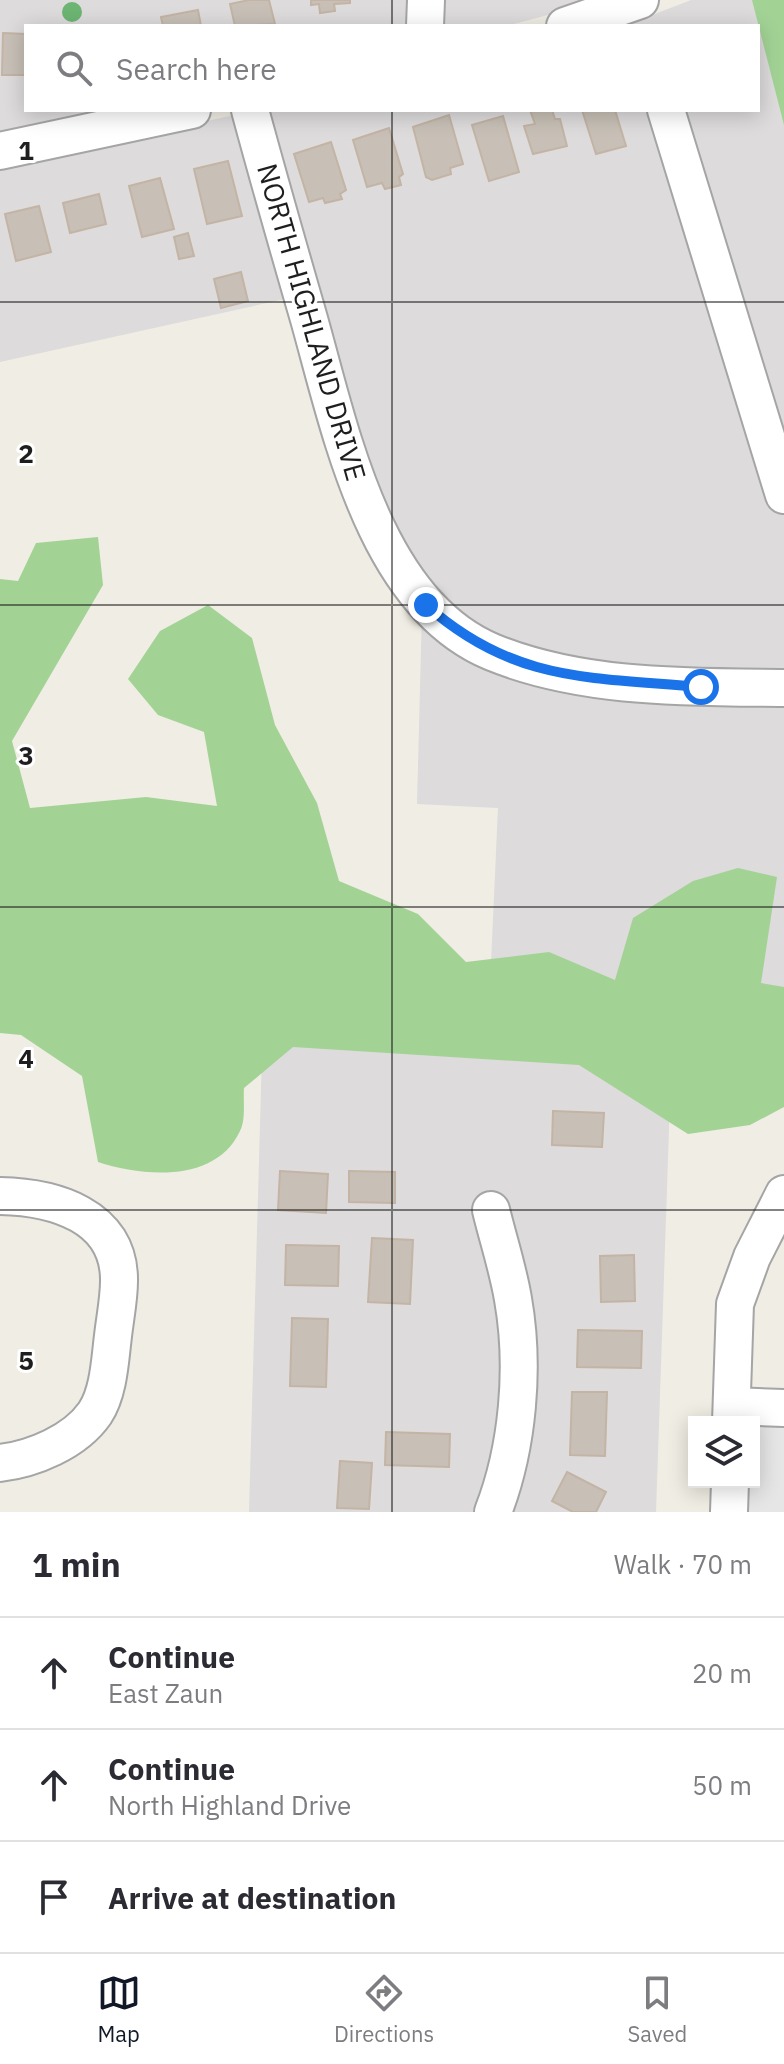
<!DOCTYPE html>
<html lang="en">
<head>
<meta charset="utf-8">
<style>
	body { margin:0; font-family:"IBM Plex Sans",sans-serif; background:#f2f2f3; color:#2b2b33 }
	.controls { position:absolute; right:24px; bottom:24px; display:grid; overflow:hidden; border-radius:0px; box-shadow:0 4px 20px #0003 }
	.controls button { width:72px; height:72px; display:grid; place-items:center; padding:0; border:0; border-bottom:2px solid #e1e1e2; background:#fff; color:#2b2b33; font:40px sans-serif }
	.stop { position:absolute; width:24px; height:24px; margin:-18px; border:6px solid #1a73e8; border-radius:50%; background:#fff }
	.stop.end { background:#1a73e8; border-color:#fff; box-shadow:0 2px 8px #0008 }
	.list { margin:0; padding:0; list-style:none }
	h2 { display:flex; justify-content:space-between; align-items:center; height:104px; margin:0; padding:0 32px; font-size:34px }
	h2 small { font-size:26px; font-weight:400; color:#7c7c81 }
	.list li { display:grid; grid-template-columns:52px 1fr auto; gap:24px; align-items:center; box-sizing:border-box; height:112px; padding:0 32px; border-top:2px solid #e1e1e2 }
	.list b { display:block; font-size:30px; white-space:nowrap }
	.list p { margin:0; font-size:26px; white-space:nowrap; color:#7c7c81 }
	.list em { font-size:26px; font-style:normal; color:#7c7c81 }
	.icon { flex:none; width:44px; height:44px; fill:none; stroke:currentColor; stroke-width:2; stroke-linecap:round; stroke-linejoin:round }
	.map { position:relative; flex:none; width:784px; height:1512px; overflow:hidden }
	.search { position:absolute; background:#fff; box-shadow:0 4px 20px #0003; left:24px; right:24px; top:24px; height:88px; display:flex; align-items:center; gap:20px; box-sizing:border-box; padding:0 28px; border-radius:0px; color:#7c7c81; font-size:30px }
	.sheet { height:440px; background:#fff }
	nav { display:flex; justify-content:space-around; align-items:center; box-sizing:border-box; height:112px; border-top:2px solid #e1e1e2; background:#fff; font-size:22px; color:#7c7c81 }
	nav a { display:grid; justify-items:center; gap:4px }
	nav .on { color:#111827 }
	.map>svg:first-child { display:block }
	.residential { fill:#dddbdb }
	.forest { fill:#a2d395 }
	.parking { fill:#e6e6e6 }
	.building { fill:#c8c0b6; stroke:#c3b4a5; stroke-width:2 }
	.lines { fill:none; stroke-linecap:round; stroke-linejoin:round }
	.minor-casing { stroke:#a5a5a5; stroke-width:40 }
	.minor { stroke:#fff; stroke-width:36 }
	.tree { fill:#6db573 }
	.route { stroke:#1a73e8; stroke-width:10 }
	.grid { fill:none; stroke:#1e1e1e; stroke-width:2; stroke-opacity:0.55 }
	.labels { text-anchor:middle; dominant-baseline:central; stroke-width:6; stroke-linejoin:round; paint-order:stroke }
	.street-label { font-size:28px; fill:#1e1e1e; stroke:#fff }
	.grid-label { font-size:26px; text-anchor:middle; font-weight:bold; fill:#1e1e1e; stroke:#fff; stroke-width:6; stroke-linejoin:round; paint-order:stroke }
</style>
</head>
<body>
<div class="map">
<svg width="784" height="1512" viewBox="0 0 784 1512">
	<rect width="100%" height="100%" fill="#f0ede4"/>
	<g class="residential">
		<polygon points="0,0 410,0 409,26 26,26 26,110 116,110 0,134"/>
		<polygon points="431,0 605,0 506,26 430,26"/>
		<polygon points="691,0 784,0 784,1043 672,1040 656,1512 249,1512 263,1020 488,1030 498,808 417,804 422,612 374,497 312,293 0,362 0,166 257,110 758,110 758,26 624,26"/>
	</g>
	<g class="forest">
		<polygon points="752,0 784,0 784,125"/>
		<path d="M98 537 103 585 12 741 30 808 146 797 217 806 204 732 158 715 128 679 160 631 208 605 252 638 275 725 317 803 339 881 418 914 466 962 549 952 615 980 633 918 693 881 738 868 777 877 761 983 784 987V1107L750 1125 688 1134 579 1065 293 1047 244 1088C243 1100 246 1120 240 1131 216 1183 144 1177 98 1162L82 1076 21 1035 0 1033V579L18 581 36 543Z"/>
	</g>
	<polygon class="parking" points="784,1420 784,1512 720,1512 721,1482 754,1482 754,1422"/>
	<g class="building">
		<polygon points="249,0 269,0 275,24 235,26 230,4"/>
		<polygon points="311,0 350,0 350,3 334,4 335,11 320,13 319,4 311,5"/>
		<polygon points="198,10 201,26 163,26 161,17"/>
		<polygon points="3,33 26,34 26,75 2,75"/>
		<polygon points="530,110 552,110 555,119 560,119 567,146 533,154 524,126 535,124"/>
		<polygon points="582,110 615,110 626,146 596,154"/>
		<polygon points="449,115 463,164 450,168 451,174 432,180 426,177 413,127"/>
		<polygon points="503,116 519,172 489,181 472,125"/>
		<polygon points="389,128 403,174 399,177 401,185 385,189 382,183 367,187 353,140"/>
		<polygon points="331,142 346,190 340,194 342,199 325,203 323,198 309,202 294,154"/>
		<polygon points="228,161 242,216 207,224 194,169"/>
		<polygon points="160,178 174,229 142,237 129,186"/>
		<polygon points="99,194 106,224 70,233 63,203"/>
		<polygon points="39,206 51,252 16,261 5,214"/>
		<polygon points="188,233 194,256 179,259 174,237"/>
		<polygon points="241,272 248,301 221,308 214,279"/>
		<polygon points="553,1111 604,1113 602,1147 552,1145"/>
		<polygon points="280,1171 328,1174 326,1213 278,1210"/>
		<polygon points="349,1171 395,1172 395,1203 349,1202"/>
		<polygon points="372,1238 413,1240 410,1304 368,1302"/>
		<polygon points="286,1245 339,1246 338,1286 285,1285"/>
		<polygon points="634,1255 635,1301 601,1302 600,1256"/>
		<polygon points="292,1318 328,1319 326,1387 290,1386"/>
		<polygon points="578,1330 642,1331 641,1368 577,1367"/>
		<polygon points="572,1392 607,1392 605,1456 570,1455"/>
		<polygon points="386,1432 450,1434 449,1467 385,1465"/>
		<polygon points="340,1461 372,1463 369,1509 337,1508"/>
		<polygon points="567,1472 606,1492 596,1512 573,1512 552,1501"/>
	</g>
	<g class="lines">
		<defs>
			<g id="minor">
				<polyline points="425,26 426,0"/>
				<polyline points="565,26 640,0"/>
				<path d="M250 110C269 180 289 250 309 319 340 429 374 603 492 652 582 689 688 687 784 688"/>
				<polyline points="666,110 784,495"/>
				<polyline points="0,151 192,110"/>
				<path d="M0 1196C53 1197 120 1215 119 1281 119 1299 115 1318 113 1336 110 1359 109 1392 95 1413 75 1442 33 1459 0 1463"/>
				<path d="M491 1210C498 1239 508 1269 513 1299 525 1367 518 1448 493 1512"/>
				<polyline points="732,1406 784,1408"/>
				<polyline points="731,1422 735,1304 752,1257 784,1194"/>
				<polyline points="729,1512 730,1482"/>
			</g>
		</defs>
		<use href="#minor" class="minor-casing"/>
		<use href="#minor" class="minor"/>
	</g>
	<circle class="tree" cx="72" cy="12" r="10"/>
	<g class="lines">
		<path class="route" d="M426 605C514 683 591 677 701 687"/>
	</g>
	<path class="grid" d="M392 0V26M392 110V1512M0 302H784M0 605H784M0 907H784M0 1210H784"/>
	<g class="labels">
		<g class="street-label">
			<text transform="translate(312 322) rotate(74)">NORTH HIGHLAND DRIVE</text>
		</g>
	</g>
	<g class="grid-label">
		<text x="26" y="160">1</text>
		<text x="26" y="463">2</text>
		<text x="26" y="765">3</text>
		<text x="26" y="1068">4</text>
		<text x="26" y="1370">5</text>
	</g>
</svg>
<div class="controls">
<button><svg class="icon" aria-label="layers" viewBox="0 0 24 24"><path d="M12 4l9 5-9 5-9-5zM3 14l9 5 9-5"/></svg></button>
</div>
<div class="stop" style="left:701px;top:687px"></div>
<div class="stop end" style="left:426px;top:605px"></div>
<div class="search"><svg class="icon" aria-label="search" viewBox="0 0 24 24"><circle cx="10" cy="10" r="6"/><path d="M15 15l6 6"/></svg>Search here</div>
</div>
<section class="sheet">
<h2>1 min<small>Walk · 70 m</small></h2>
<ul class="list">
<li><svg class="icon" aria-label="ahead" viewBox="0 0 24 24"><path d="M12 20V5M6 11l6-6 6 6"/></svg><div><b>Continue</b><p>East Zaun</p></div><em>20 m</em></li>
<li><svg class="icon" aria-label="ahead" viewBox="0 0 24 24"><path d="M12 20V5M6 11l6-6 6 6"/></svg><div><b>Continue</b><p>North Highland Drive</p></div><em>50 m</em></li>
<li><svg class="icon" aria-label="arrive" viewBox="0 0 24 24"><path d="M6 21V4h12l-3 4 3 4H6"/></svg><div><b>Arrive at destination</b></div></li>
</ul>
</section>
<nav>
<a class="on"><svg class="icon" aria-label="map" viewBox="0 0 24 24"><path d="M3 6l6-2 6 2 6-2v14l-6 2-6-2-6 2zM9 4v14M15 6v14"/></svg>Map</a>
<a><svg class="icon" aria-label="directions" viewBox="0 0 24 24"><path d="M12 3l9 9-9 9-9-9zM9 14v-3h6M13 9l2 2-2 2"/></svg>Directions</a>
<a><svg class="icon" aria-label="saved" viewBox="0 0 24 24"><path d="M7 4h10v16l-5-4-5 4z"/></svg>Saved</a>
</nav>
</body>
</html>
